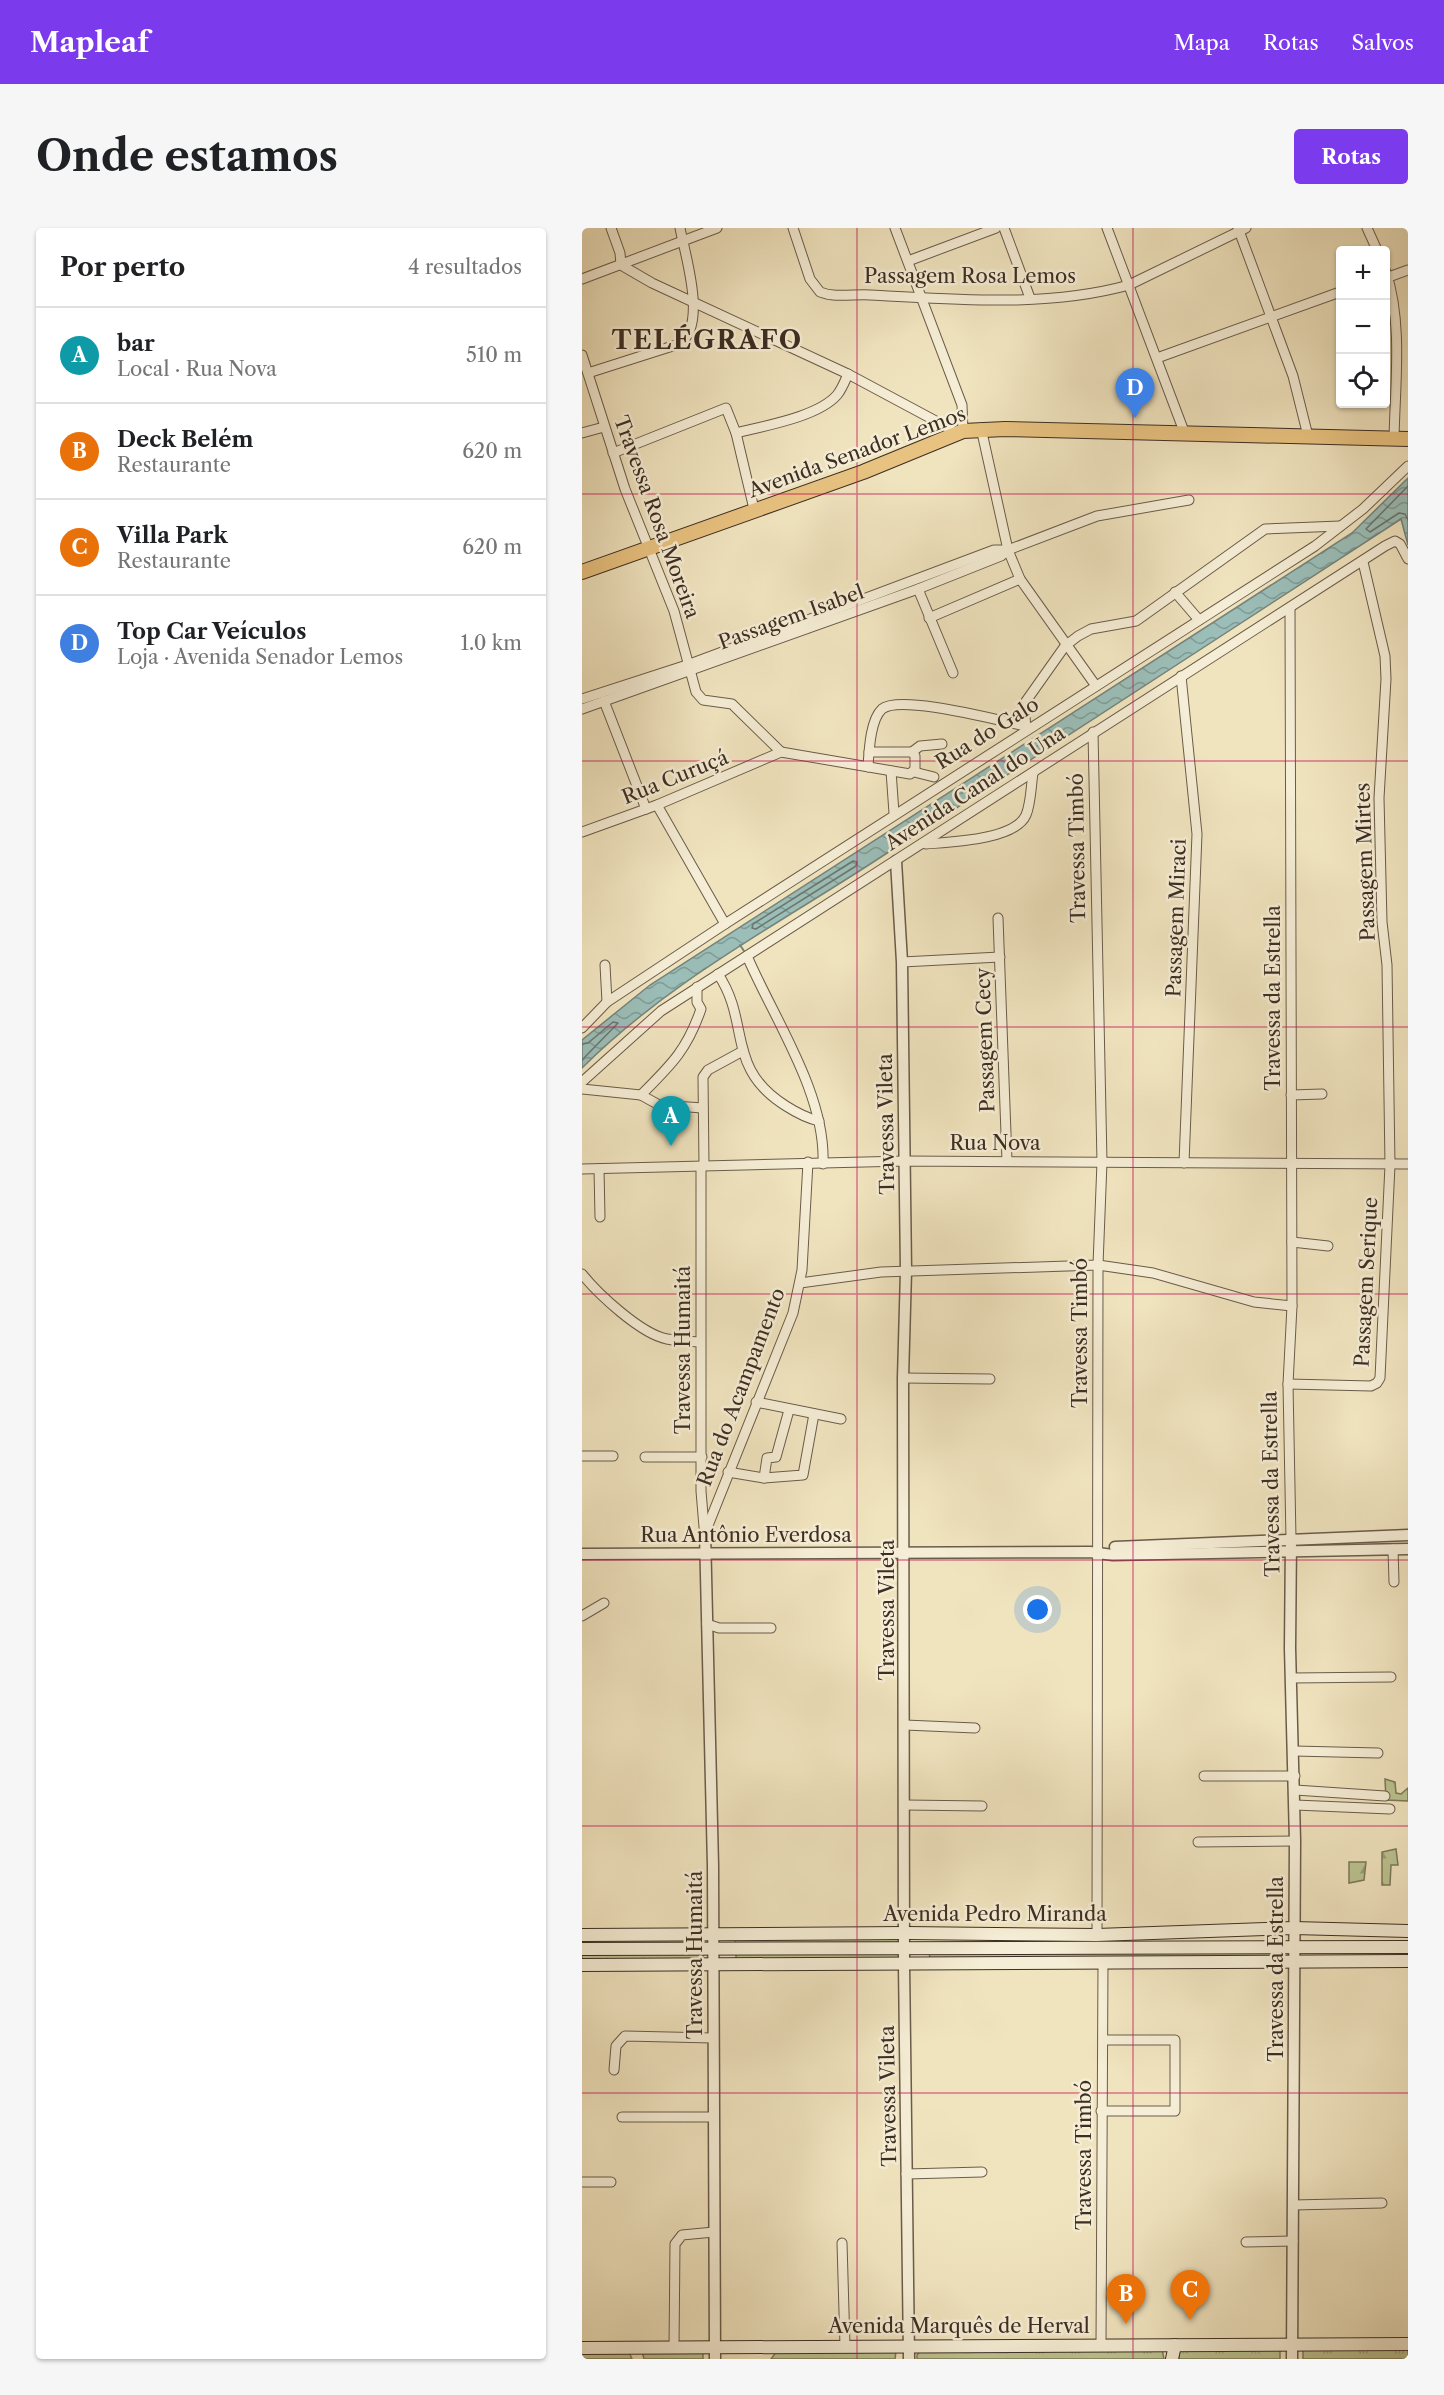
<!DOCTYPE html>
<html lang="pt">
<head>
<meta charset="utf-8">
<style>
	body { margin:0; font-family:"Libre Caslon Text",serif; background:#f6f6f6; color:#202124 }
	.controls { position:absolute; right:18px; top:18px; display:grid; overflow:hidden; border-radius:6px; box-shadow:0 2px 4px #0004 }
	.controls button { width:54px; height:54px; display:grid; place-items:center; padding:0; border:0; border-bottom:2px solid #e0e0e0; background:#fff; color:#202124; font:30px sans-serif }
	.you { position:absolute; left:456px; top:1382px; width:21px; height:21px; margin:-15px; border:4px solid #fff; border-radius:50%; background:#1a73e8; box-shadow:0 0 0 9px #1a73e833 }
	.badge { display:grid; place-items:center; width:39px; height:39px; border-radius:50%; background:#7c3aed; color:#fff; font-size:20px; font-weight:700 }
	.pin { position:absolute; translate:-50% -50px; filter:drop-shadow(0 2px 3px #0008) }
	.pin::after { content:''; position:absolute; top:32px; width:21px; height:18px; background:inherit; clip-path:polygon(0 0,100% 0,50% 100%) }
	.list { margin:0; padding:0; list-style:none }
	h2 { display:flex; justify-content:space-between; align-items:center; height:78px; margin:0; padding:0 24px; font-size:26px }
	h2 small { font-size:20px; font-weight:400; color:#757577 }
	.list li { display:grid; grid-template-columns:39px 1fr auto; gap:18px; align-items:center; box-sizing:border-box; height:96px; padding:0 24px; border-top:2px solid #e0e0e0 }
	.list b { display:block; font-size:22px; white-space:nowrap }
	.list p { margin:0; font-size:20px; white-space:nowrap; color:#757577 }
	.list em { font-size:20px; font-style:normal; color:#757577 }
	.icon { flex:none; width:33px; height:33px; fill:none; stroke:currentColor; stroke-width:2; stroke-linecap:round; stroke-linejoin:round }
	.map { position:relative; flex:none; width:826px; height:2131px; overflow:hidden; border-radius:6px }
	header { display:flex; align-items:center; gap:36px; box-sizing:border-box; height:84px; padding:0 30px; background:#7c3aed; color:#fff }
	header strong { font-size:28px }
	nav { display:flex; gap:33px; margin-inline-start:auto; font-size:21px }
	.intro { display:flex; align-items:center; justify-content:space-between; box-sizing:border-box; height:144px; padding:0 36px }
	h1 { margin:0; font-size:42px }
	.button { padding:15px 27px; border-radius:6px; background:#7c3aed; color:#fff; font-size:21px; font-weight:700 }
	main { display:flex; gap:36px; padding:0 36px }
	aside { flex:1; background:#fff; border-radius:6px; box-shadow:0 2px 4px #0004 }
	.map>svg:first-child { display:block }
	.grass { fill:url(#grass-tufts); stroke:#7c795a; stroke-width:1.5 }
	.forest { fill:url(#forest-firs); stroke:#7c795a; stroke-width:1.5 }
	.water { fill:url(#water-waves); stroke:#75847c; stroke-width:1.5 }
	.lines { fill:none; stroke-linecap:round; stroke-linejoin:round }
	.shore { stroke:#6c766e; stroke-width:1.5 }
	.stream { stroke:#75847c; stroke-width:2 }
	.minor-casing { stroke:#6a5c4a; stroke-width:11 }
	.tertiary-casing { stroke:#6a5c4a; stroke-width:13 }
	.secondary-casing { stroke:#3d2e23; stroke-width:14 }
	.primary-casing { stroke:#3d2e23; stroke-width:16 }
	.minor { stroke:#f5edd5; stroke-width:9 }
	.tertiary { stroke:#f5edd5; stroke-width:10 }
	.secondary { stroke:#f5edd5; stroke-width:12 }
	.primary { stroke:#e8c280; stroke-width:14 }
	.grid { fill:none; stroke:#c2185b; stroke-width:1.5; stroke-opacity:0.55 }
	.labels { text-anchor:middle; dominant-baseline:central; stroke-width:5; stroke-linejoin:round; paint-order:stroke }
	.street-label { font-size:20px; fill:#3d2e23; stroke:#f5edd5 }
	.district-label { font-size:26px; font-weight:bold; letter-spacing:1.5px; fill:#3d2e23; stroke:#f5edd5 }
</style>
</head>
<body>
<header>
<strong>Mapleaf</strong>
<nav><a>Mapa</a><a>Rotas</a><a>Salvos</a></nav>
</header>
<div class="intro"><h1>Onde estamos</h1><a class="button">Rotas</a></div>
<main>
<aside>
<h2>Por perto<small>4 resultados</small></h2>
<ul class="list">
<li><span class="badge" style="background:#0f9aa8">A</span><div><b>bar</b><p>Local · Rua Nova</p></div><em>510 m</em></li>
<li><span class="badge" style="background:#e8710a">B</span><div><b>Deck Belém</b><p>Restaurante</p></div><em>620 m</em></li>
<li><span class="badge" style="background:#e8710a">C</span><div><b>Villa Park</b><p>Restaurante</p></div><em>620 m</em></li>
<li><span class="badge" style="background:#3f7fe0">D</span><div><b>Top Car Veículos</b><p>Loja · Avenida Senador Lemos</p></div><em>1.0 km</em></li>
</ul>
</aside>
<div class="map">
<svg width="826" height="2131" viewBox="0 0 826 2131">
	<defs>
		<pattern id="grass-tufts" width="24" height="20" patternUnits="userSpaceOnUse" patternTransform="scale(1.5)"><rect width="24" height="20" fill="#bbc491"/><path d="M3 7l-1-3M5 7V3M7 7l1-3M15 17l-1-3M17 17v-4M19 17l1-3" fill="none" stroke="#99a076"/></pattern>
		<pattern id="forest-firs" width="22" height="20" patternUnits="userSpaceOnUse" patternTransform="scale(1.5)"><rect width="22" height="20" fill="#bbc491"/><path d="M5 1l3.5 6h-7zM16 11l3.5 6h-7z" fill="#99a076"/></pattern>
		<pattern id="water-waves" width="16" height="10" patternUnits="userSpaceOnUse" patternTransform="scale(1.5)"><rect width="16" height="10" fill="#9bbeb8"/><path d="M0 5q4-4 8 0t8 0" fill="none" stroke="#809b95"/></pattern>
	</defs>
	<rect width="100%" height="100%" fill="#f0e4bf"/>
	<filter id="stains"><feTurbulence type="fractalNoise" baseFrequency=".00333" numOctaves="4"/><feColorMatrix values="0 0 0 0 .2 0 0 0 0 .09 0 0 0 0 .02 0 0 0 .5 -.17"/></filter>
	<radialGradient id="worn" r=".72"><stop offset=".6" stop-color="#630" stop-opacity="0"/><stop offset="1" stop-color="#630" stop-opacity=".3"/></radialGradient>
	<g class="grass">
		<polygon points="317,1707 318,1717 153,1719 153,1708"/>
		<polygon points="121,1709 121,1719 0,1718 0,1710"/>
		<polygon points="708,1720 708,1731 348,1732 347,1723"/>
		<polygon points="0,1723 121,1725 121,1732 0,1731"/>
		<polygon points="319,1723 319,1731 154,1731 154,1724"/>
		<polygon points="826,2118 826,2131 721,2131 721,2121"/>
		<polygon points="580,2121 582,2131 335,2131 335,2127 339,2122"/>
		<rect x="597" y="2121" width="101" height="10"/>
		<polygon points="60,2123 121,2124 121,2131 62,2131"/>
		<polygon points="195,2123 314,2123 313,2131 189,2131"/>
		<polygon points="0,2124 47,2124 50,2131 0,2131"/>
	</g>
	<g class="forest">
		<polygon points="803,1551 813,1554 814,1565 819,1566 826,1560 826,1573 804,1572"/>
		<polygon points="814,1621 816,1637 809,1637 808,1657 800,1657 800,1624"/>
		<polygon points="767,1634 784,1634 782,1652 767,1655"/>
	</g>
	<path class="water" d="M826 250V317L819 291C645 403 472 516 299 629 197 696 87 753 0 840V812L68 757 770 305Z"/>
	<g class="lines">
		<g class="shore">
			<polyline points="826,258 784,301 788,304 817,285 823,286 826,292"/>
			<polygon points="271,633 275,634 274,638 174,701 170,700 171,696"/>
			<polyline points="0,816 6,815 31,794 36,795 0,832"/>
		</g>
		<polyline class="stream" points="158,717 162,723"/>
		<defs>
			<g id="minor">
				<polyline points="29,0 38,25 39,37 70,55 266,146 365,199 372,206"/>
				<path d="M211 0 228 51 238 64C253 70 271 66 288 67 373 71 464 80 547 57L664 0"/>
				<polyline points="313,0 380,177 381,203"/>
				<polyline points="422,0 448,70"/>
				<polyline points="525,0 603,206"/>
				<polyline points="656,0 711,148 726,208"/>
				<polyline points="785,0 795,22"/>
				<polyline points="326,33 414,0"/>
				<path d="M804 44C821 96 813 156 812 211"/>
				<polyline points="804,50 826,42"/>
				<polyline points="0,51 135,0"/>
				<polyline points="0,127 43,261 92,383 114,464 121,472 150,476 199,524"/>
				<polyline points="575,130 758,64"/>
				<path d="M6 145 97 116C126 98 103 27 98 0"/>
				<polyline points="399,200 426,322 438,351 514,458"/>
				<polyline points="0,205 22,199"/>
				<path d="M154 205C181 198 236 189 255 167 260 161 263 153 266 146"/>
				<polyline points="31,225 144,180 154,205 172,281"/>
				<polyline points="336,361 371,445"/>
				<polyline points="593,364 617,392"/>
				<polyline points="708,380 710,1078 706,1156 709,1311"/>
				<polyline points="347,390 438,351"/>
				<polyline points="599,448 615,606 602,935"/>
				<polyline points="0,471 108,436 412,322 426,322 515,288 607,272"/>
				<polyline points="22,473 64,581"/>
				<polyline points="0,481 336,361 419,328 426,322"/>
				<polyline points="444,501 442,476 483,418 496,408 509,401 554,393 683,301 758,298"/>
				<polyline points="511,504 520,934 516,1037 515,1707"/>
				<polyline points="330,524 338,518 360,516"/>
				<path d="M286 539C287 524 288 492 300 481 318 466 418 493 444 498"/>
				<polyline points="309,543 312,585"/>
				<polyline points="332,544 352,549"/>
				<polyline points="75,577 143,696"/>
				<polyline points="0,604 75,577 199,524 328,546 333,541 333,528 330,524 287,524"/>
				<path d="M344 616C368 614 433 612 444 587 449 575 449 558 451 545"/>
				<polyline points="416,690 425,933"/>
				<path d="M165 728C192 791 244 866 241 936"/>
				<polyline points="320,734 418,729"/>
				<polyline points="23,737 25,774"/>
				<path d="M136 746C169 795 143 840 204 878 215 885 224 890 237 893"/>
				<polyline points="0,800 25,774 143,696 733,318 781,281 826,238"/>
				<polyline points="0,854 79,783 803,318 813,313 818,316 826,331"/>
				<polyline points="0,861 59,867 77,877 121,880"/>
				<path d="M59 867C89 837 105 822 119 781L115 774V759"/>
				<polyline points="709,867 740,866"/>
				<polyline points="122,938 121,849 126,842 159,824"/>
				<polyline points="119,939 119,1263 122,1299"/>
				<polyline points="0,941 323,933 826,936"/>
				<polyline points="17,941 18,989"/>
				<polyline points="710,1014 746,1018"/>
				<path d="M0 1046C16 1066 59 1106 85 1111 96 1113 107 1113 118 1114"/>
				<polyline points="218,1055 299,1044 516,1037 571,1045 672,1074 710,1078"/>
				<polyline points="321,1150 408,1151"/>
				<polyline points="706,1156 789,1158 795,1155 798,1150 808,937 805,737 800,694 797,570 804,451 803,428 781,334"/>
				<polyline points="174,1174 259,1191"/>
				<polyline points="0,1228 31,1228"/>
				<polyline points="63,1229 120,1229"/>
				<polyline points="146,1244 182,1250 221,1247 232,1186"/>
				<polyline points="182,1250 185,1230 194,1229 207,1182"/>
				<polyline points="123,1305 211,1085 220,1042 226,934"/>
				<polyline points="811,1321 812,1354"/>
				<polyline points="0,1388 22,1375"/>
				<polyline points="125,1396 137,1400 189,1400"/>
				<polyline points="710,1450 809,1449"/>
				<polyline points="323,1497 393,1500"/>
				<polyline points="712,1523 796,1525"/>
				<polyline points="622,1548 713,1548"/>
				<polyline points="713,1562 803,1568"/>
				<polyline points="324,1577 400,1578"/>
				<polyline points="713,1577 808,1581"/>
				<polyline points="616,1614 713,1613"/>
				<polyline points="32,1842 34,1818 43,1808 131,1810"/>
				<polyline points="519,1883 593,1883 593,1812 522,1812"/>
				<polyline points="40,1889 132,1889"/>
				<polyline points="324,1946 400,1944"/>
				<polyline points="0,1954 29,1954"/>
				<polyline points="711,1977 800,1975"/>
				<polyline points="664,2014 711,2013"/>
				<polyline points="260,2015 263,2118"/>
				<polyline points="519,2117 521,1736"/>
				<polyline points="92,2120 93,2016 100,2007 132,2004"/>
			</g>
			<g id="tertiary">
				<polyline points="314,633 320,734 324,1043 321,1150 322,1736 327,2131"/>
				<polyline points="123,1305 131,1638 133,2131"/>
				<polyline points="709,1311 708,1420 713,1613 710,2131"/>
				<polyline points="533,1319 826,1307"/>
				<polyline points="0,1326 508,1324 531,1327 826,1321"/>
			</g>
			<g id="secondary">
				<polyline points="0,1707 324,1705 515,1707 712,1700 826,1703"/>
				<polyline points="0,1721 826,1719"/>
				<polyline points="0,1737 826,1733"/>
				<polyline points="0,2120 826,2116"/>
				<polyline points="590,2131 593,2117"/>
			</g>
			<polyline id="primary" points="0,344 281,244 381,203 423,201 826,211"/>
		</defs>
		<use href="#minor" class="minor-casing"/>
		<use href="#tertiary" class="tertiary-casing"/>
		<use href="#secondary" class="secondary-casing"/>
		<use href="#primary" class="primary-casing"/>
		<use href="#minor" class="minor"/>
		<use href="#tertiary" class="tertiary"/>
		<use href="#secondary" class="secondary"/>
		<use href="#primary" class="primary"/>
	</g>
	<path class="grid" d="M275 0V2131M551 0V2131M0 266H826M0 533H826M0 799H826M0 1066H826M0 1332H826M0 1598H826M0 1865H826"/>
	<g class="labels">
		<g class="street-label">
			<text x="388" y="48">Passagem Rosa Lemos</text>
			<text transform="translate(275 224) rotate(-20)">Avenida Senador Lemos</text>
			<text transform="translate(75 289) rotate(70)">Travessa Rosa Moreira</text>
			<text transform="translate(209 389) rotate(-20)">Passagem Isabel</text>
			<text transform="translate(405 505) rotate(-32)">Rua do Galo</text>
			<text transform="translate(93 549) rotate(-22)">Rua Curuçá</text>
			<text transform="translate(393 560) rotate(-33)">Avenida Canal do Una</text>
			<text transform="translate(495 620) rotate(-91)">Travessa Timbó</text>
			<text transform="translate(783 634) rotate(-92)">Passagem Mirtes</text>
			<text transform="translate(594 690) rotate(-88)">Passagem Miraci</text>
			<text transform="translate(691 770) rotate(-90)">Travessa da Estrella</text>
			<text transform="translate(403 812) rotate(-92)">Passagem Cecy</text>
			<text transform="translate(304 896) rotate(-91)">Travessa Vileta</text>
			<text x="413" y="915">Rua Nova</text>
			<text transform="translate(784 1054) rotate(-87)">Passagem Serique</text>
			<text transform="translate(498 1105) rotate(-90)">Travessa Timbó</text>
			<text transform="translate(101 1122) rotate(-90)">Travessa Humaitá</text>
			<text transform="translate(159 1159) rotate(-69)">Rua do Acampamento</text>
			<text transform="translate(689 1256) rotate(-91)">Travessa da Estrella</text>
			<text x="164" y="1307">Rua Antônio Everdosa</text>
			<text transform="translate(305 1382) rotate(-90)">Travessa Vileta</text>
			<text x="413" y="1686">Avenida Pedro Miranda</text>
			<text transform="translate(113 1727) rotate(-90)">Travessa Humaitá</text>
			<text transform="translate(694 1741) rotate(-90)">Travessa da Estrella</text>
			<text transform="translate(306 1868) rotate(-91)">Travessa Vileta</text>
			<text transform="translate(502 1927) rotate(-90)">Travessa Timbó</text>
			<text x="377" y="2098">Avenida Marquês de Herval</text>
		</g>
		<g class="district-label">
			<text x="125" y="112">TELÉGRAFO</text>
		</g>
	</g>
	<rect width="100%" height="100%" filter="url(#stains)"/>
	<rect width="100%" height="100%" fill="url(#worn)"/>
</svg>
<div class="controls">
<button>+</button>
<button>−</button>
<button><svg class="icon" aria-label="locate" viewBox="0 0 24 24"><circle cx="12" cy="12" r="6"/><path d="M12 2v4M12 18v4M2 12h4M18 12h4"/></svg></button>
</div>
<div class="you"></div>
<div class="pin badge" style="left:89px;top:918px;background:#0f9aa8">A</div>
<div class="pin badge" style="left:544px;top:2096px;background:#e8710a">B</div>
<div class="pin badge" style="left:608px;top:2092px;background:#e8710a">C</div>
<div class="pin badge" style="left:553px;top:190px;background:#3f7fe0">D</div>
</div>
</main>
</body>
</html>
